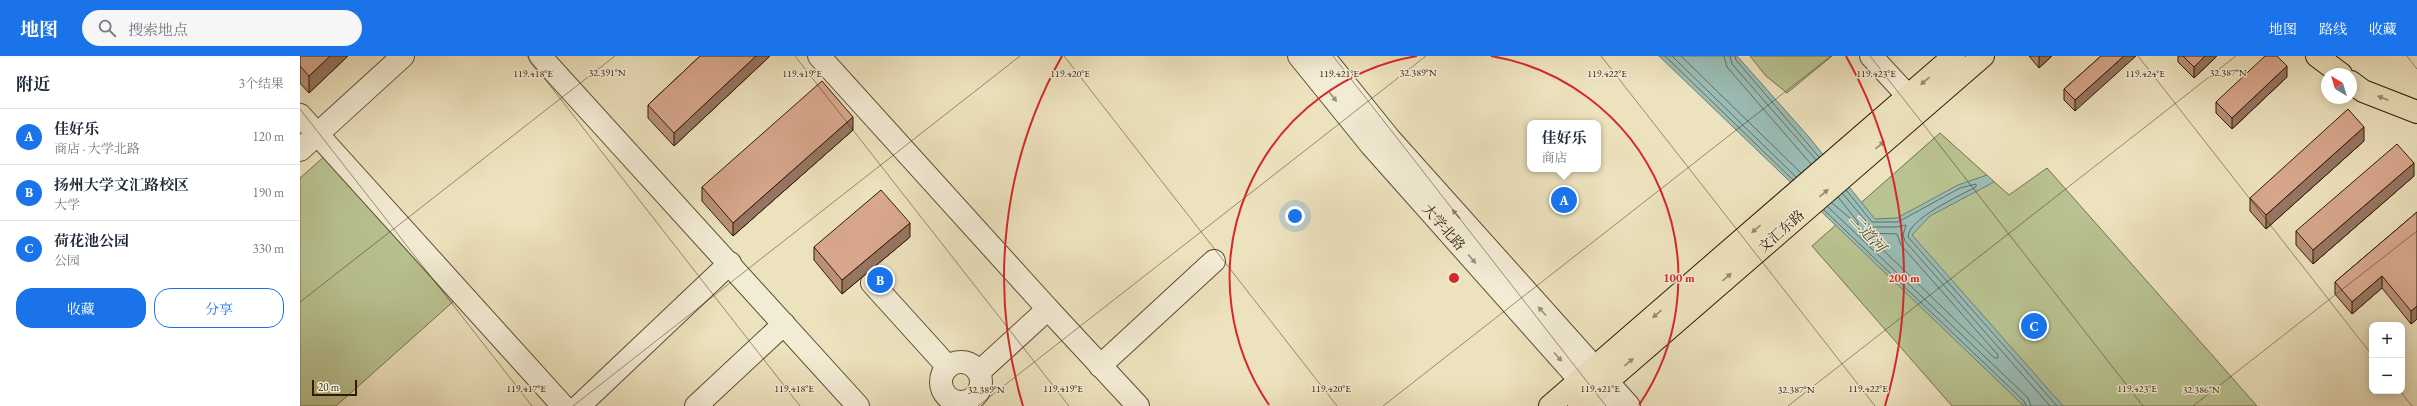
<!DOCTYPE html>
<html lang="zh">
<head>
<meta charset="utf-8">
<style>
	body { margin:0; font-family:"EB Garamond","Noto Serif SC",serif; background:#f6f6f7; color:#1f2937 }
	.controls { position:absolute; right:12px; bottom:12px; display:grid; overflow:hidden; border-radius:8px; box-shadow:0 2px 10px #0003 }
	.controls button { width:36px; height:36px; display:grid; place-items:center; padding:0; border:0; border-bottom:1px solid #e0e1e3; background:#fff; color:#1f2937; font:20px sans-serif }
	.compass { position:absolute; left:2021px; top:12px; width:36px; height:36px; border-radius:50%; background:#fff; box-shadow:0 2px 10px #0003; rotate:322deg }
	.scale { position:absolute; left:12px; bottom:10px; width:45px; box-sizing:border-box; padding-left:4px; border:2px solid #2f1d01; border-top:0; font-size:11px; line-height:14px; white-space:nowrap; color:#2f1d01; -webkit-text-stroke:3px #f3ecd5; paint-order:stroke }
	.you { position:absolute; left:995px; top:160px; width:14px; height:14px; margin:-10px; border:3px solid #fff; border-radius:50%; background:#1a73e8; box-shadow:0 0 0 6px #1a73e833 }
	.badge { display:grid; place-items:center; width:26px; height:26px; border-radius:50%; background:#1a73e8; color:#fff; font-size:13px; font-weight:700 }
	.pin { position:absolute; translate:-50% -50%; border:2px solid #fff; box-shadow:0 1px 4px #0006 }
	.popup { position:absolute; left:1227px; top:64px; width:74px; height:52px; box-sizing:border-box; display:grid; place-content:center; border-radius:8px; background:#fff; filter:drop-shadow(0 1px 3px #0005); font-size:13px; white-space:nowrap; color:#747a83 }
	.popup b { font-size:15px; color:#1f2937 }
	.popup::after { content:''; position:absolute; left:50%; top:100%; margin-left:-8px; border:8px solid transparent; border-top-color:#fff }
	.list { margin:0; padding:0; list-style:none }
	h2 { display:flex; justify-content:space-between; align-items:center; height:52px; margin:0; padding:0 16px; font-size:17px }
	h2 small { font-size:13px; font-weight:400; color:#747a83 }
	.list li { display:grid; grid-template-columns:26px 1fr auto; gap:12px; align-items:center; box-sizing:border-box; height:56px; padding:0 16px; border-top:1px solid #e0e1e3 }
	.list b { display:block; font-size:15px; white-space:nowrap }
	.list p { margin:0; font-size:13px; white-space:nowrap; color:#747a83 }
	.list em { font-size:13px; font-style:normal; color:#747a83 }
	.actions { display:flex; gap:8px; padding:12px 16px }
	.actions a { flex:1; padding:9px 0; border:1px solid #1a73e8; border-radius:16px; text-align:center; font-size:14px; color:#1a73e8 }
	.actions .main { background:#1a73e8; color:#fff }
	.icon { flex:none; width:22px; height:22px; fill:none; stroke:currentColor; stroke-width:2; stroke-linecap:round; stroke-linejoin:round }
	.map { position:relative; flex:none; width:2117px; height:350px; overflow:hidden }
	header { display:flex; align-items:center; gap:24px; box-sizing:border-box; height:56px; padding:0 20px; background:#1a73e8; color:#fff }
	header strong { font-size:19px }
	nav { display:flex; gap:22px; margin-inline-start:auto; font-size:14px }
	.search { width:280px; height:36px; background:#f6f6f7; display:flex; align-items:center; gap:10px; box-sizing:border-box; padding:0 14px; border-radius:22px; color:#747a83; font-size:15px }
	main { display:flex }
	aside { flex:1; background:#fff }
	.map>svg:first-child { display:block }
	.green { fill:#b9c391; stroke:#747049 }
	.water { fill:#9abdb7; stroke:#6f7d6e }
	.lines { fill:none; stroke-linecap:round; stroke-linejoin:round }
	.shore { stroke:#646d5c; stroke-width:1 }
	.minor-casing { stroke:#5e4e30; stroke-width:24 }
	.major-casing { stroke:#2f1d01; stroke-width:24 }
	.minor { stroke:#f3ecd5; stroke-width:22 }
	.major { stroke:#ede2be; stroke-width:22 }
	.wall { fill:#ba9079; stroke:#2f1d01 }
	.shaded-wall { fill:#977563; stroke:#2f1d01 }
	.building { fill:#d8a78d; stroke:#2f1d01 }
	.oneway { fill:#988969 }
	.oneway2 { fill:#9b8f76 }
	.ticks { fill:none; stroke:#2f1d01; stroke-width:1; stroke-opacity:0.45 }
	.ring { fill:none; stroke:#d62828; stroke-width:2 }
	.labels { text-anchor:middle; dominant-baseline:central; stroke-width:3; stroke-linejoin:round; paint-order:stroke }
	.street-label { font-size:14px; fill:#2f1d01; stroke:#f3ecd5 }
	.water-label { font-size:15px; font-style:italic; fill:#4f4d38; stroke:#f3ecd5 }
	.ticks-label { font-size:10px; text-anchor:middle; fill:#2f1d01; stroke:#f3ecd5; stroke-width:3; stroke-linejoin:round; paint-order:stroke }
	.centre { fill:#d62828; stroke:#f3ecd5; stroke-width:2 }
	.ring-label { font-size:12px; text-anchor:middle; font-weight:bold; fill:#d62828; stroke:#f3ecd5; stroke-width:3; stroke-linejoin:round; paint-order:stroke }
</style>
</head>
<body>
<header>
<strong>地图</strong>
<div class="search"><svg class="icon" aria-label="search" viewBox="0 0 24 24"><circle cx="10" cy="10" r="6"/><path d="M15 15l6 6"/></svg>搜索地点</div>
<nav><a>地图</a><a>路线</a><a>收藏</a></nav>
</header>
<main>
<aside>
<h2>附近<small>3个结果</small></h2>
<ul class="list">
<li><span class="badge">A</span><div><b>佳好乐</b><p>商店 · 大学北路</p></div><em>120 m</em></li>
<li><span class="badge">B</span><div><b>扬州大学文汇路校区</b><p>大学</p></div><em>190 m</em></li>
<li><span class="badge">C</span><div><b>荷花池公园</b><p>公园</p></div><em>330 m</em></li>
</ul>
<div class="actions"><a class="main">收藏</a><a>分享</a></div>
</aside>
<div class="map">
<svg width="2117" height="350" viewBox="0 0 2117 350">
	<rect width="100%" height="100%" fill="#ede2be"/>
	<filter id="stains"><feTurbulence type="fractalNoise" baseFrequency=".005" numOctaves="4"/><feColorMatrix values="0 0 0 0 .2 0 0 0 0 .09 0 0 0 0 .02 0 0 0 .5 -.17"/></filter>
	<radialGradient id="worn" r=".72"><stop offset=".6" stop-color="#630" stop-opacity="0"/><stop offset="1" stop-color="#630" stop-opacity=".3"/></radialGradient>
	<g class="green">
		<polygon points="1450,0 1532,0 1487,37 1466,20"/>
		<polygon points="1640,77 1709,139 1747,112 1957,350 1652,350 1512,190"/>
		<polygon points="26,99 155,244 36,350 0,350 0,122"/>
	</g>
	<polygon class="water" points="1359,0 1437,0 1508,80 1575,163 1597,162 1658,129 1687,119 1694,126 1630,160 1612,179 1763,350 1724,350"/>
	<g class="lines">
		<g class="shore">
			<polyline points="1365,0 1493,124"/>
			<polyline points="1372,0 1496,121"/>
			<polyline points="1381,0 1501,117"/>
			<polyline points="1424,0 1427,11 1511,108"/>
			<polyline points="1430,0 1432,8 1516,104"/>
			<polyline points="1435,0 1436,4 1519,101"/>
			<path d="M1546 134 1572 166H1598L1660 132 1676 128V131C1661 139 1608 163 1608 181L1757 350"/>
			<polyline points="1543,138 1571,171 1597,171 1606,169 1603,179 1605,185 1750,350"/>
			<polyline points="1532,147 1558,169 1558,166 1538,141"/>
			<polyline points="1528,151 1728,342 1731,350"/>
			<polyline points="1524,154 1724,345 1726,350"/>
			<polygon points="1566,177 1597,178 1601,189 1698,299 1698,302 1695,302"/>
		</g>
		<defs>
			<g id="minor">
				<polyline points="240,0 558,350"/>
				<polyline points="519,0 748,253"/>
				<polyline points="999,0 1071,89 1303,350"/>
				<polyline points="1023,0 1089,82 1329,350"/>
				<polyline points="1571,0 1608,40"/>
				<polyline points="0,59 263,350"/>
				<polyline points="0,94 103,0"/>
				<polyline points="572,227 648,311"/>
				<circle cx="661" cy="326" r="20"/>
				<polyline points="800,310 914,205"/>
				<polyline points="679,316 748,253 838,350"/>
				<polyline points="279,350 430,207"/>
				<polyline points="396,350 484,268"/>
			</g>
			<g id="major">
				<polyline points="2017,0 2041,18"/>
				<polyline points="2051,26 2063,35 2117,56"/>
				<polyline points="1250,350 1654,0"/>
				<polyline points="1279,350 1683,0"/>
			</g>
		</defs>
		<use href="#minor" class="minor-casing"/>
		<use href="#major" class="major-casing"/>
		<use href="#minor" class="minor"/>
		<use href="#major" class="major"/>
	</g>
	<g class="wall">
		<polygon points="0,0 48,0 9,37 0,27"/>
		<polygon points="400,0 470,0 374,90 348,62 348,49"/>
		<polygon points="1729,0 1752,0 1739,12"/>
		<polygon points="1801,0 1775,55 1764,44 1764,33"/>
		<polygon points="1878,0 1917,0 1894,22 1878,6"/>
		<polygon points="1987,21 1932,73 1916,57 1916,46"/>
		<polygon points="553,74 433,180 402,145 402,131"/>
		<polygon points="2064,85 1966,173 1950,155 1950,142"/>
		<polygon points="2114,120 2013,208 1996,189 1996,175"/>
		<polygon points="2117,156 2117,263 2111,268 2082,232 2052,258 2035,238 2035,226"/>
		<polygon points="610,181 542,238 514,204 514,191"/>
	</g>
	<g class="shaded-wall">
		<polygon points="30,0 48,0 9,37 9,20"/>
		<polygon points="456,0 470,0 374,90 374,77"/>
		<polygon points="1740,0 1752,0 1739,12 1739,1"/>
		<polygon points="1824,0 1836,0 1775,55 1775,44"/>
		<polygon points="1905,0 1917,0 1894,22 1894,11"/>
		<polygon points="1987,10 1987,21 1932,73 1932,62"/>
		<polygon points="553,61 553,74 433,180 433,167"/>
		<polygon points="2064,71 2064,85 1966,173 1966,159"/>
		<polygon points="2114,107 2114,120 2013,208 2013,194"/>
		<polygon points="610,167 610,181 542,238 542,224"/>
		<polygon points="2082,220 2082,232 2052,258 2052,246"/>
		<polygon points="2117,250 2117,263 2111,268 2111,255"/>
	</g>
	<g class="building">
		<polygon points="0,0 30,0 9,20 0,10"/>
		<polygon points="400,0 456,0 374,77 348,49"/>
		<polygon points="1801,0 1824,0 1775,44 1764,33"/>
		<polygon points="1883,0 1905,0 1894,11"/>
		<polygon points="1965,0 1977,0 1987,10 1932,62 1916,46"/>
		<polygon points="522,25 553,61 433,167 402,131"/>
		<polygon points="2048,53 2064,71 1966,159 1950,142"/>
		<polygon points="2097,88 2114,107 2013,194 1996,175"/>
		<polygon points="581,134 610,167 542,224 514,191"/>
		<polygon points="2117,156 2117,250 2111,255 2082,220 2052,246 2035,226"/>
	</g>
	<defs><path id="oneway-solid" d="M-6-.8H1V-3.2L6.5 0L1 3.2V.8H-6Z"/></defs>
	<g class="oneway">
		<use href="#oneway-solid" transform="translate(1625 25) rotate(139)"/>
		<use href="#oneway-solid" transform="translate(2083 42) rotate(-159)"/>
		<use href="#oneway-solid" transform="translate(1580 89) rotate(-41)"/>
		<use href="#oneway-solid" transform="translate(1524 137) rotate(-41)"/>
		<use href="#oneway-solid" transform="translate(1456 173) rotate(140)"/>
		<use href="#oneway-solid" transform="translate(1427 221) rotate(-41)"/>
		<use href="#oneway-solid" transform="translate(1357 258) rotate(140)"/>
		<use href="#oneway-solid" transform="translate(1329 306) rotate(-41)"/>
	</g>
	<g class="oneway2">
		<use href="#oneway-solid" transform="translate(1033 41) rotate(51)"/>
		<use href="#oneway-solid" transform="translate(1156 158) rotate(-131)"/>
		<use href="#oneway-solid" transform="translate(1172 203) rotate(49)"/>
		<use href="#oneway-solid" transform="translate(1242 255) rotate(-132)"/>
		<use href="#oneway-solid" transform="translate(1258 301) rotate(48)"/>
	</g>
	<path class="ticks" d="M227 0 500 350M495 0 769 350M764 0 1037 350M1033 0 1306 350M1301 0 1575 350M1570 0 1843 350M1838 0 2072 299M2107 0 2117 13M0 53 232 350M0 246 315 0M2100 335 2112 350M273 350 720 0M678 350 1126 0M1083 350 1531 0M1488 350 1936 0M1893 350 2117 175"/>
	<g class="ring">
		<path d="M969 349A225 225 0 0 1 1117 0M1191 0A225 225 0 0 1 1339 349"/>
		<path d="M723 350A450 450 0 0 1 762 0M1546 0A450 450 0 0 1 1585 350"/>
	</g>
	<g class="labels">
		<g class="street-label">
			<text transform="translate(1144 171) rotate(49)">大学北路</text>
			<text transform="translate(1481 175) rotate(-41)">文汇东路</text>
		</g>
		<g class="water-label">
			<text transform="translate(1568 177) rotate(47)">二道河</text>
		</g>
	</g>
	<g class="ticks-label">
		<text x="307" y="20">32.391°N</text>
		<text x="1118" y="20">32.389°N</text>
		<text x="1928" y="20">32.387°N</text>
		<text x="233" y="21">119.418°E</text>
		<text x="502" y="21">119.419°E</text>
		<text x="770" y="21">119.420°E</text>
		<text x="1039" y="21">119.421°E</text>
		<text x="1307" y="21">119.422°E</text>
		<text x="1576" y="21">119.423°E</text>
		<text x="1845" y="21">119.424°E</text>
		<text x="226" y="336">119.417°E</text>
		<text x="494" y="336">119.418°E</text>
		<text x="763" y="336">119.419°E</text>
		<text x="1031" y="336">119.420°E</text>
		<text x="1300" y="336">119.421°E</text>
		<text x="1568" y="336">119.422°E</text>
		<text x="1837" y="336">119.423°E</text>
		<text x="686" y="337">32.389°N</text>
		<text x="1496" y="337">32.387°N</text>
		<text x="1901" y="337">32.386°N</text>
	</g>
	<circle cx="1154" cy="222" r="6" class="centre"/>
	<g class="ring-label">
		<text x="1379" y="226">100 m</text>
		<text x="1604" y="226">200 m</text>
	</g>
	<rect width="100%" height="100%" filter="url(#stains)"/>
	<rect width="100%" height="100%" fill="url(#worn)"/>
</svg>
<div class="controls">
<button>+</button>
<button>−</button>
</div>
<svg class="compass" viewBox="-18 -18 36 36"><path d="M0-13l5 13h-10z" fill="#e53935"/><path d="M0 13l5-13h-10z" fill="#747a83"/></svg>
<div class="scale">20 m</div>
<div class="you"></div>
<div class="pin badge" style="left:1264px;top:144px">A</div>
<div class="popup"><b>佳好乐</b>商店</div>
<div class="pin badge" style="left:580px;top:224px">B</div>
<div class="pin badge" style="left:1734px;top:270px">C</div>
</div>
</main>
</body>
</html>
